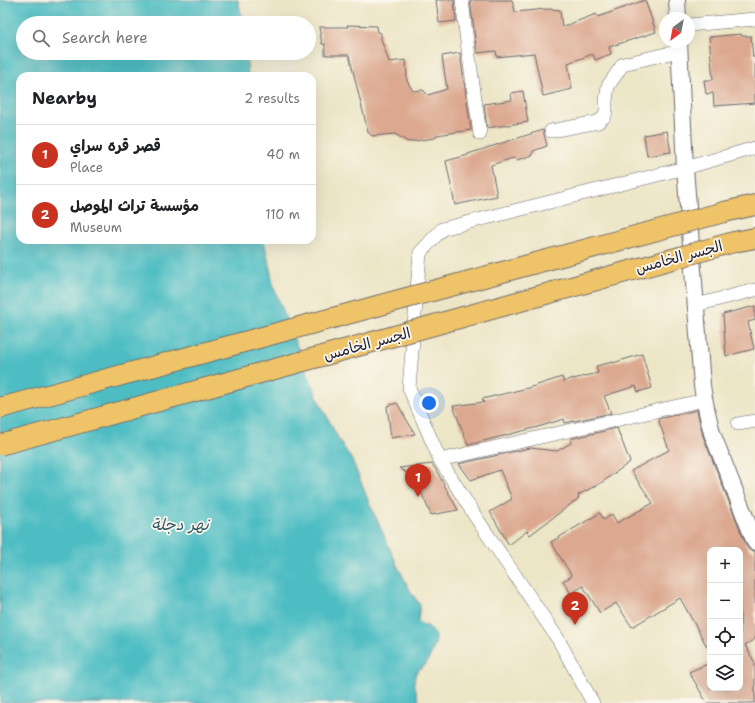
<!DOCTYPE html>
<html lang="en">
<head>
<meta charset="utf-8">
<style>
	body { margin:0; font-family:"Shantell Sans","Playpen Sans Arabic",sans-serif; background:#f2f2f2; color:#202124 }
	.controls { position:absolute; right:12px; bottom:12px; display:grid; overflow:hidden; border-radius:8px; box-shadow:0 4px 16px #0002 }
	.controls button { width:36px; height:36px; display:grid; place-items:center; padding:0; border:0; border-bottom:1px solid #e0e0e0; background:#fff; color:#202124; font:20px sans-serif }
	.compass { position:absolute; left:659px; top:12px; width:36px; height:36px; border-radius:50%; background:#fff; box-shadow:0 4px 16px #0002; rotate:212deg }
	.you { position:absolute; left:429px; top:403px; width:14px; height:14px; margin:-10px; border:3px solid #fff; border-radius:50%; background:#1a73e8; box-shadow:0 0 0 6px #1a73e833 }
	.badge { display:grid; place-items:center; width:26px; height:26px; border-radius:50%; background:#c8321e; color:#fff; font-size:13px; font-weight:700 }
	.pin { position:absolute; translate:-50% -33px; filter:drop-shadow(0 1px 2px #0008) }
	.pin::after { content:''; position:absolute; top:21px; width:14px; height:12px; background:inherit; clip-path:polygon(0 0,100% 0,50% 100%) }
	.list { margin:0; padding:0; list-style:none }
	h2 { display:flex; justify-content:space-between; align-items:center; height:52px; margin:0; padding:0 16px; font-size:17px }
	h2 small { font-size:13px; font-weight:400; color:#757577 }
	.list li { display:grid; grid-template-columns:26px 1fr auto; gap:12px; align-items:center; box-sizing:border-box; height:60px; padding:0 16px; border-top:1px solid #e0e0e0 }
	.list b { display:block; font-size:15px; white-space:nowrap }
	.list p { margin:0; font-size:13px; white-space:nowrap; color:#757577 }
	.list em { font-size:13px; font-style:normal; color:#757577 }
	.icon { flex:none; width:22px; height:22px; fill:none; stroke:currentColor; stroke-width:2; stroke-linecap:round; stroke-linejoin:round }
	.map { position:relative; flex:none; width:755px; height:703px; overflow:hidden }
	.search { position:absolute; background:#fff; box-shadow:0 4px 16px #0002; left:16px; top:16px; width:300px; height:44px; display:flex; align-items:center; gap:10px; box-sizing:border-box; padding:0 14px; border-radius:22px; color:#757577; font-size:15px }
	.panel { position:absolute; background:#fff; box-shadow:0 4px 16px #0002; left:16px; top:72px; width:300px; height:172px; border-radius:12px }
	.map>svg:first-child { display:block }
	.water { fill:#4ebdc3; stroke:#38707f }
	.building { fill:#dca990 }
	.lines { fill:none; stroke-linecap:round; stroke-linejoin:round }
	.minor-casing { stroke:#69666c; stroke-width:14 }
	.tertiary-casing { stroke:#69666c; stroke-width:18 }
	.primary-casing { stroke:#69666c; stroke-width:22 }
	.minor { stroke:#fff; stroke-width:13 }
	.tertiary { stroke:#fff; stroke-width:16 }
	.primary { stroke:#efc469; stroke-width:20 }
	.primary-bridge-casing { stroke:#69666c; stroke-width:22; stroke-linecap:butt }
	.primary-bridge { stroke:#efc469; stroke-width:20 }
	.labels { text-anchor:middle; dominant-baseline:central; stroke-width:3.5; stroke-linejoin:round; paint-order:stroke }
	.street-label { font-size:15px; fill:#22223b; stroke:#fbf7ec }
	.water-label { font-size:16px; font-style:italic; fill:#31586b; stroke:#fbf7ec }
</style>
</head>
<body>
<div class="map">
<svg width="755" height="703" viewBox="0 0 755 703">
	<rect width="100%" height="100%" fill="#fbf7ec"/>
	<filter id="ink" filterUnits="userSpaceOnUse"><feTurbulence type="fractalNoise" baseFrequency=".025" numOctaves="2"/><feDisplacementMap in="SourceGraphic" scale="8" xChannelSelector="R" yChannelSelector="G"/><feConvolveMatrix kernelMatrix="1 2 1 2 8 2 1 2 1" color-interpolation-filters="sRGB"/></filter>
	<filter id="wash" filterUnits="userSpaceOnUse"><feTurbulence type="fractalNoise" baseFrequency=".012" numOctaves="4" result="noise"/><feDisplacementMap in="SourceGraphic" scale="16" xChannelSelector="R" yChannelSelector="G"/><feGaussianBlur stdDeviation="0.9" result="paint"/><feColorMatrix in="noise" values="0 0 0 0 0 0 0 0 0 0 0 0 0 0 0 0 0 1.4 0 .05"/><feComposite in="paint" operator="in"/></filter>
	<g filter="url(#wash)">
		<rect width="100%" height="100%" fill="#ece5c6"/>
		<path class="water" d="M0 0H238L243 23H23V53H246L248 76H20V240H264L274 288 317 397 337 436 353 462 368 500 399 569 411 592 420 605 418 620 419 623C423 625 427 625 430 628 432 630 435 636 436 639 436 644 428 661 425 665 421 669 416 670 415 676 413 682 417 697 420 703H0Z"/>
		<g id="blocks">
			<g class="building">
				<polygon points="436,0 454,0 456,21 439,23"/>
				<polygon points="470,0 512,0 515,12 547,9 560,10 562,27 596,14 598,17 645,0 656,32 609,47 611,54 595,60 593,54 568,63 572,89 543,96 534,53 497,57 496,51 477,53"/>
				<polygon points="347,25 377,26 378,32 381,33 381,39 389,62 406,60 407,81 413,91 423,90 428,95 447,89 442,56 460,53 471,130 437,135 435,138 408,142 395,134 372,136 368,132 349,55 325,55 325,44 322,44 319,27 348,27"/>
				<polygon points="741,34 742,36 751,36 753,57 755,57 755,103 714,106 713,93 706,94 704,80 713,80 709,37"/>
				<polygon points="523,91 528,122 487,128 484,104 512,100 511,93"/>
				<polygon points="543,130 547,146 533,151 533,155 517,160 513,158 491,165 497,196 455,205 446,161 468,155 468,154"/>
				<polygon points="667,131 671,152 647,156 644,135"/>
				<polygon points="755,306 755,320 748,322 754,349 726,356 723,314"/>
				<polygon points="642,354 652,388 638,392 636,386 604,396 611,413 565,423 564,419 538,427 468,445 453,406 484,402 482,399 528,388 562,377 564,382 573,378 573,379 598,373 596,366 613,362 613,363"/>
				<polygon points="397,403 415,434 391,438 387,406"/>
				<polygon points="697,410 703,436 746,545 749,550 755,551 755,639 745,645 755,663 755,703 707,703 689,672 710,663 710,688 740,688 740,550 710,550 710,652 680,598 632,627 616,603 600,613 583,586 571,594 563,581 572,576 551,542 600,513 604,520 612,514 617,523 653,503 631,471 669,450 658,419"/>
				<polygon points="617,428 630,462 601,483 578,495 579,498 530,535 527,531 509,545 490,512 512,499 500,470 471,480 459,464 530,448 557,451 571,443 570,439"/>
				<polygon points="432,464 436,470 458,510 431,515 415,478 399,468"/>
			</g>
		</g>
	</g>
	<g filter="url(#ink)">
		<use href="#blocks" fill-opacity="0" stroke="#69666c" stroke-width="1"/>
		<g class="lines">
			<defs>
				<g id="minor">
					<polyline points="462,0 467,42 480,134"/>
					<polyline points="689,25 755,19"/>
					<polyline points="551,131 598,122 604,117 606,112 606,101 608,86 623,64 679,51"/>
					<polyline points="696,305 755,290"/>
					<polyline points="738,424 755,421"/>
					<polyline points="440,460 704,400"/>
					<polyline points="593,703 558,639 475,516 440,460 409,388 420,253 442,229 685,168 755,148"/>
				</g>
				<g id="tertiary">
					<polyline points="677,0 678,18"/>
					<path d="M679 42 685 168 702 385C704 401 708 417 712 433L755 542"/>
				</g>
				<g id="primary">
					<polyline points="724,212 755,205"/>
					<polyline points="734,242 755,238"/>
				</g>
			</defs>
			<use href="#minor" class="minor-casing"/>
			<use href="#tertiary" class="tertiary-casing"/>
			<use href="#primary" class="primary-casing"/>
			<use href="#minor" class="minor"/>
			<use href="#tertiary" class="tertiary"/>
			<use href="#primary" class="primary"/>
			<defs>
				<g id="primary-bridge">
					<polyline points="0,408 724,212"/>
					<polyline points="0,445 734,242"/>
				</g>
			</defs>
			<use href="#primary-bridge" class="primary-bridge-casing"/>
			<use href="#primary-bridge" class="primary-bridge"/>
		</g>
	</g>
	<g class="labels">
		<g class="street-label">
			<text transform="translate(679 257) rotate(-15)">الجسر الخامس</text>
			<text transform="translate(367 344) rotate(-15)">الجسر الخامس</text>
		</g>
		<g class="water-label">
			<text x="180" y="524">نهر دجلة</text>
		</g>
	</g>
</svg>
<div class="controls">
<button>+</button>
<button>−</button>
<button><svg class="icon" aria-label="locate" viewBox="0 0 24 24"><circle cx="12" cy="12" r="6"/><path d="M12 2v4M12 18v4M2 12h4M18 12h4"/></svg></button>
<button><svg class="icon" aria-label="layers" viewBox="0 0 24 24"><path d="M12 4l9 5-9 5-9-5zM3 14l9 5 9-5"/></svg></button>
</div>
<svg class="compass" viewBox="-18 -18 36 36"><path d="M0-13l5 13h-10z" fill="#e53935"/><path d="M0 13l5-13h-10z" fill="#757577"/></svg>
<div class="you"></div>
<div class="pin badge" style="left:418px;top:497px">1</div>
<div class="pin badge" style="left:575px;top:625px">2</div>
<div class="search"><svg class="icon" aria-label="search" viewBox="0 0 24 24"><circle cx="10" cy="10" r="6"/><path d="M15 15l6 6"/></svg>Search here</div>
<section class="panel">
<h2>Nearby<small>2 results</small></h2>
<ul class="list">
<li><span class="badge">1</span><div><b>قصر قره سراي</b><p>Place</p></div><em>40 m</em></li>
<li><span class="badge">2</span><div><b>مؤسسة تراث الموصل</b><p>Museum</p></div><em>110 m</em></li>
</ul>
</section>
</div>
</body>
</html>
